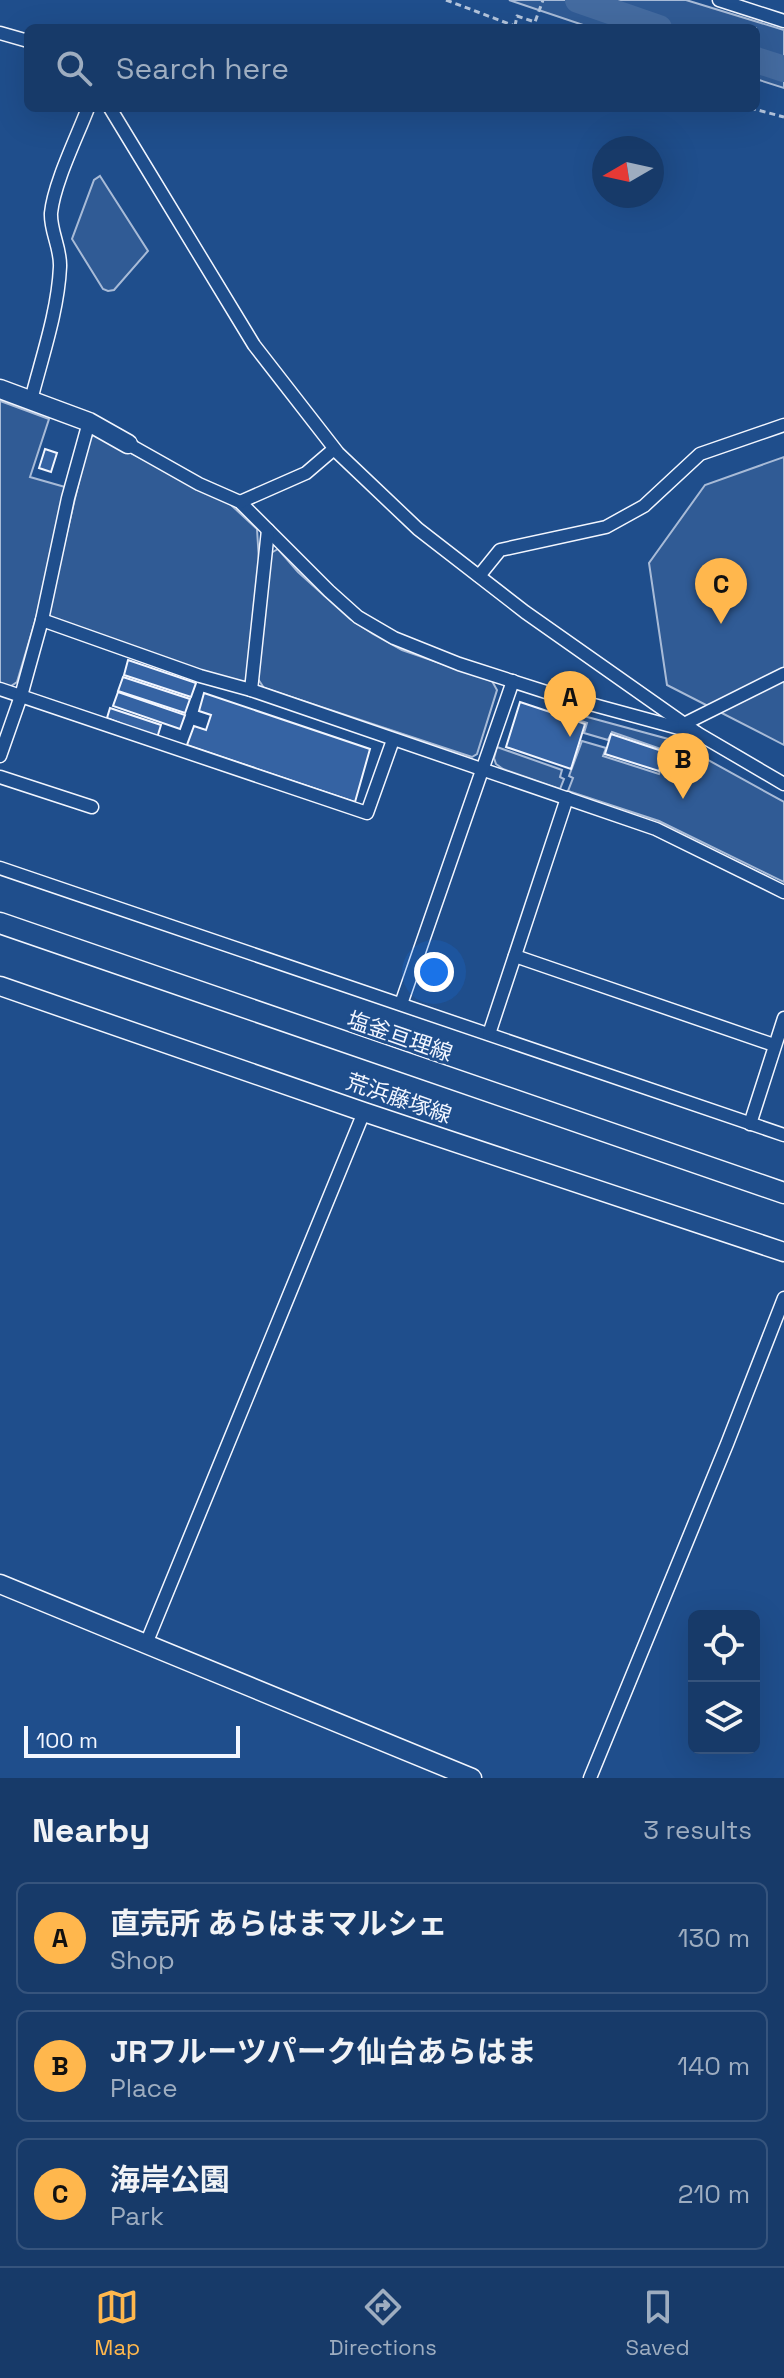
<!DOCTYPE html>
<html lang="en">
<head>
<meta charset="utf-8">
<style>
	body { margin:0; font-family:"Space Grotesk","Noto Sans JP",sans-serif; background:#244571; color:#f1f3f6 }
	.controls { position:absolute; right:24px; bottom:24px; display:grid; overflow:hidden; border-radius:12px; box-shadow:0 8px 32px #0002 }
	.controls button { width:72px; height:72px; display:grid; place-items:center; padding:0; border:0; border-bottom:2px solid #36547d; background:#173a69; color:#f1f3f6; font:40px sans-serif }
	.compass { position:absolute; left:592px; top:136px; width:72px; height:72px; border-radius:50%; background:#173a69; box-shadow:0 8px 32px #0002; rotate:261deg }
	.scale { position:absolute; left:24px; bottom:20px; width:216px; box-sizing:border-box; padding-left:8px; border:4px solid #f2f6ff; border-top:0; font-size:22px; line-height:28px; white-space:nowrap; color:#f2f6ff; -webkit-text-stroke:6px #1f4e8c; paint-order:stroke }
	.you { position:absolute; left:434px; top:972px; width:28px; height:28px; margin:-20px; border:6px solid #fff; border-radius:50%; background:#1a73e8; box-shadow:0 0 0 12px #1a73e833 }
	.badge { display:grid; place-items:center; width:52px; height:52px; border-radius:50%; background:#ffb74d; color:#111; font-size:26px; font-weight:700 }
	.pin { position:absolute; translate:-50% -66px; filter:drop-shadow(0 2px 4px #0008) }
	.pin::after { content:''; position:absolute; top:42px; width:28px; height:24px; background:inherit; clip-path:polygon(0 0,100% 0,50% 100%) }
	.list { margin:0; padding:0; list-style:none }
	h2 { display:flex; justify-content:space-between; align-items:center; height:104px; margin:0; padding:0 32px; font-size:34px }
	h2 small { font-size:26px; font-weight:400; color:#9eadc0 }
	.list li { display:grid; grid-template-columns:52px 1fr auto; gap:24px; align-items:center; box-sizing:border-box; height:112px; margin:0 16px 16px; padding:0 16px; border:2px solid #36547d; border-radius:12px }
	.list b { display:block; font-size:30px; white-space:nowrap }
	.list p { margin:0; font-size:26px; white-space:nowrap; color:#9eadc0 }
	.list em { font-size:26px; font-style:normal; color:#9eadc0 }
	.icon { flex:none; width:44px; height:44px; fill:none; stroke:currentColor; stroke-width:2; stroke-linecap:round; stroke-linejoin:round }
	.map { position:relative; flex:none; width:784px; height:1778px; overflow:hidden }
	.search { position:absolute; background:#173a69; box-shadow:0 8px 32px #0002; left:24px; right:24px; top:24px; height:88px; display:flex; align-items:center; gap:20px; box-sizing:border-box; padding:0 28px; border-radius:12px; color:#9eadc0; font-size:30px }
	.sheet { height:488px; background:#173a69 }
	nav { display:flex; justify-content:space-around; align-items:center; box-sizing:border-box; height:112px; border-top:2px solid #36547d; background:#173a69; font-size:22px; color:#9eadc0 }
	nav a { display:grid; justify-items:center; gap:4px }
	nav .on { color:#ffb74d }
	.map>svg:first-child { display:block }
	.built { fill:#305b95; stroke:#a8bbd7; stroke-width:2 }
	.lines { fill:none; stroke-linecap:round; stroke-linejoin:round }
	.river { stroke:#446ba0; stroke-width:26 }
	.building { fill:#3563a3; stroke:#f2f6ff; stroke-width:2 }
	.street-casing { stroke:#f2f6ff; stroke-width:15 }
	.secondary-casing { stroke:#f2f6ff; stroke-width:21 }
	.primary-casing { stroke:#f2f6ff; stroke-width:23 }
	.path { stroke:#b3c4dc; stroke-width:3; stroke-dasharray:6 4; stroke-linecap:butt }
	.street { stroke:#1f4e8c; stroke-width:12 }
	.secondary { stroke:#1f4e8c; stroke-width:18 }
	.primary { stroke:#1f4e8c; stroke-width:20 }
	.labels { text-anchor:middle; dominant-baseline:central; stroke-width:6; stroke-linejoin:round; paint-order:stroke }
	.street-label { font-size:22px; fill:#f2f6ff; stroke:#1f4e8c }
</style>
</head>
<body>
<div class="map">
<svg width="784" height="1778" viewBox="0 0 784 1778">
	<rect width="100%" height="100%" fill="#1f4e8c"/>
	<g class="built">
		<polygon points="509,0 686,0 784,30 784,88 756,79 756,28 592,28"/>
		<polygon points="100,176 148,251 114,290 108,291 103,289 72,239 94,180"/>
		<polygon points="0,401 49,419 30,477 65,487 57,532 36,618 17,682 8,688 0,685"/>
		<polygon points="94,434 230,504 257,529 259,561 248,679 239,685 52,621 48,613 89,439"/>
		<polygon points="784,457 784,745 667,685 649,563 705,485"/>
		<polygon points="278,549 298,572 350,619 373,634 402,650 492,681 497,690 477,754 472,757 264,688 258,679 271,553"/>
		<polygon points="580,715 672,740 784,802 784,882 659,821 568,791 573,778 569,776 582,741 606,748 603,756 659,774 667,751 612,732 608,740 584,733 587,723 578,720"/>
		<polygon points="497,747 562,770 560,777 564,779 560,789 503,769 496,764 494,758"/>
	</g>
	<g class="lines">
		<g class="river">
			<polyline points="578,0 659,28"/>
			<polyline points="756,60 784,69"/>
		</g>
	</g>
	<g class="building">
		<polygon points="45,449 57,453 51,472 39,468"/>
		<polygon points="128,660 196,683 191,697 124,675"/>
		<polygon points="123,677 190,699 185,713 118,691"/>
		<polygon points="118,692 185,715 180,729 113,706"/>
		<polygon points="204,693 370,749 355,802 187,745 194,726 206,730 211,715 199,711"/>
		<polygon points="520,702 556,714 558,707 573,712 571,719 585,724 571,769 506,747"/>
		<polygon points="110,708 161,725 157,738 119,725 120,723 107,718"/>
		<polygon points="611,734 665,752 659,771 605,754"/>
	</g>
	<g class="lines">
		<defs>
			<g id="street">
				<polyline points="719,0 784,21"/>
				<polyline points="0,33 28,41"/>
				<polyline points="110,108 254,345 338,453 418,529 525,612 697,733"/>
				<path d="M31 400C42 357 58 311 60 267 61 248 50 231 51 213 54 183 77 137 88 108"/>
				<polyline points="128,444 199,484 240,502 329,591 358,617 394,638 459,664 546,692 697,733 784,784"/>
				<polyline points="240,502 306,473 334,449"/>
				<polyline points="479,576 500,550 606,527 644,506 700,454 784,425"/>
				<polyline points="42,620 200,676 251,690 656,829 784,892"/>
				<polyline points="0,689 367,813 393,740"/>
				<polyline points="251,690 268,530"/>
				<polyline points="684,724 784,674"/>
				<polyline points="0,756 21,696 42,620 68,498 89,422"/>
				<polyline points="0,777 92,807"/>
				<polyline points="0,868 784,1135"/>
				<polyline points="515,956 774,1045"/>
				<polyline points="401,1004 513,681"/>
				<polyline points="489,1034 567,798"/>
				<polyline points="750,1124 784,1018"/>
				<polyline points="146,1644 364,1112"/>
				<polyline points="590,1778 727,1444 784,1298"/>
			</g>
			<g id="secondary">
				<polyline points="0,389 89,422 128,444"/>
				<polyline points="0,986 364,1112 784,1252"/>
				<polyline points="0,1584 472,1778"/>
			</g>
			<polyline id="primary" points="0,923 784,1193"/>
		</defs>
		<use href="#street" class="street-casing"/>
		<use href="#secondary" class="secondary-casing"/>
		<use href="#primary" class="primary-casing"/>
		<g class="path">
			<polyline points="446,0 520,28"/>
			<polyline points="515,26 517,16 535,22 543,0"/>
			<polyline points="750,108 784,117"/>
		</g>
		<use href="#street" class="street"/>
		<use href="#secondary" class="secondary"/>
		<use href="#primary" class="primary"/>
	</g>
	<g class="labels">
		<g class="street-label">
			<text transform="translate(400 1036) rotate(19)">塩釜亘理線</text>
			<text transform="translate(399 1098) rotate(19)">荒浜藤塚線</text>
		</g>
	</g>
</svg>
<div class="controls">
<button><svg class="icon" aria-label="locate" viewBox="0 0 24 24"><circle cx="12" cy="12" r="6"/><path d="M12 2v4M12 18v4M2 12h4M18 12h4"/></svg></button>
<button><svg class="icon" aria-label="layers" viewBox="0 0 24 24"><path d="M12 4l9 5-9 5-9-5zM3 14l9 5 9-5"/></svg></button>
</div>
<svg class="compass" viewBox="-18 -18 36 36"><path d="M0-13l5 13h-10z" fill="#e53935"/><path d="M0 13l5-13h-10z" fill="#9eadc0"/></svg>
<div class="scale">100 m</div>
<div class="you"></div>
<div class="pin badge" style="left:570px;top:737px">A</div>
<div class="pin badge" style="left:683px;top:799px">B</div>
<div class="pin badge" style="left:721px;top:624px">C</div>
<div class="search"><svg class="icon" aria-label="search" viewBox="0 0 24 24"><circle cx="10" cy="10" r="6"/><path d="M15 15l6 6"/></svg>Search here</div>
</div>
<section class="sheet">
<h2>Nearby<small>3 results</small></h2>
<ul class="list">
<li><span class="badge">A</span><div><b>直売所 あらはまマルシェ</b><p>Shop</p></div><em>130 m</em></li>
<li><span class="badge">B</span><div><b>JRフルーツパーク仙台あらはま</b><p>Place</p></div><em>140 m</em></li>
<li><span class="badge">C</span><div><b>海岸公園</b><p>Park</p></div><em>210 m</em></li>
</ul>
</section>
<nav>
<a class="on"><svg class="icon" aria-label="map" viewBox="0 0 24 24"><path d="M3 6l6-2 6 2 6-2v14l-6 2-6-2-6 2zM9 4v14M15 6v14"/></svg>Map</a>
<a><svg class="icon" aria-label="directions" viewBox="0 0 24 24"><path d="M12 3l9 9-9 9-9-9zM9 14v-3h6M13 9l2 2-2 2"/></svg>Directions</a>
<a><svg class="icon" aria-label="saved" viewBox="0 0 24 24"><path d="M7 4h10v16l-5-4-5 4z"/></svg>Saved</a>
</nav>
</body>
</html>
